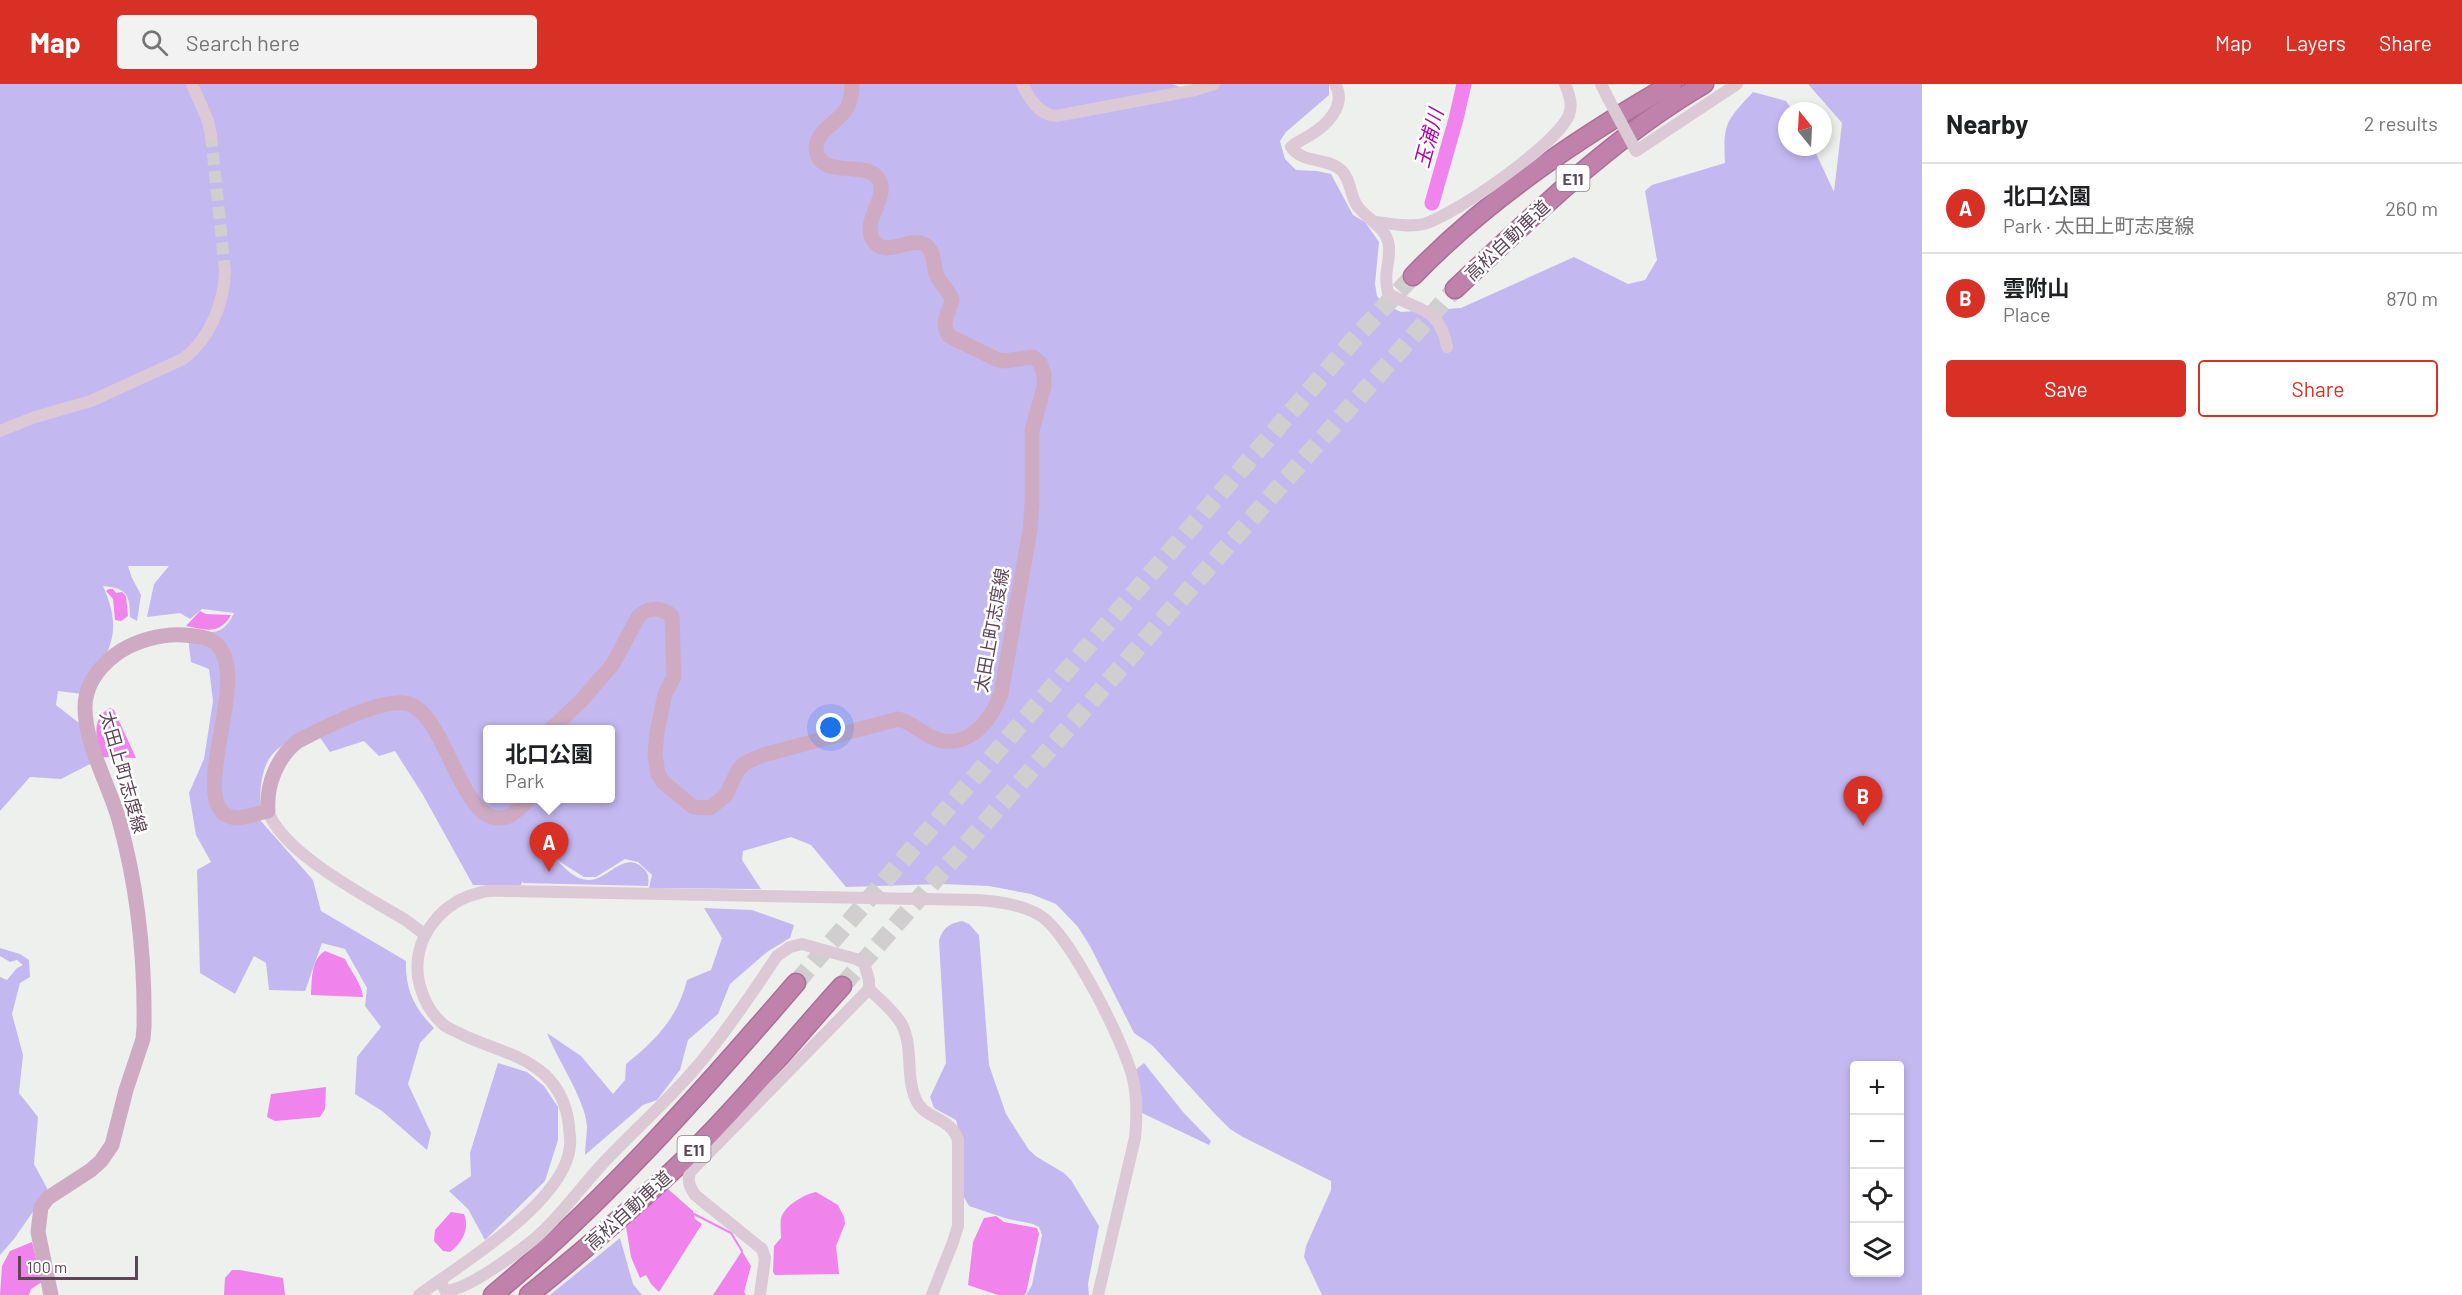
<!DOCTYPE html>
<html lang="en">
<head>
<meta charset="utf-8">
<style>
	body { margin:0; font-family:Barlow,"Noto Sans JP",sans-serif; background:#f2f2f2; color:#202124 }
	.controls { position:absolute; right:18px; bottom:18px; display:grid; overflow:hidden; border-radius:6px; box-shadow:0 3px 9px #0003 }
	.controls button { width:54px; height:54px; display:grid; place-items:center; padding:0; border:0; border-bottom:2px solid #e0e0e0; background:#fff; color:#202124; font:30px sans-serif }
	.compass { position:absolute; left:1778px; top:18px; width:54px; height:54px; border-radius:50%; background:#fff; box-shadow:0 3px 9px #0003; rotate:342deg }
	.scale { position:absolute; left:18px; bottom:15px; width:120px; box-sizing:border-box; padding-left:6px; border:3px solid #5c4555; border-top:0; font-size:16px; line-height:21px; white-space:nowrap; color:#5c4555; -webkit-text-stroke:4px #fff; paint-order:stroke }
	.you { position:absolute; left:831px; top:644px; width:21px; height:21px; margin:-15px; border:4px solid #fff; border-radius:50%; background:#1a73e8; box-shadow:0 0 0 9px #1a73e833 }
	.badge { display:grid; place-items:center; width:39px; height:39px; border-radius:50%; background:#d93025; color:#fff; font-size:20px; font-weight:700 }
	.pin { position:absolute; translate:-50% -50px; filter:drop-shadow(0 2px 3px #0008) }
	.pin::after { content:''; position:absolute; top:32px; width:21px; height:18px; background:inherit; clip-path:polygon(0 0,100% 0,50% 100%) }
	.popup { position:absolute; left:483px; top:641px; width:132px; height:78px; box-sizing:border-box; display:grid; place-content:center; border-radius:6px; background:#fff; filter:drop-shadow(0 2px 4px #0005); font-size:20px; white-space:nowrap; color:#757577 }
	.popup b { font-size:22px; color:#202124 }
	.popup::after { content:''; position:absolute; left:50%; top:100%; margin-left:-12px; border:12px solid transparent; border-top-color:#fff }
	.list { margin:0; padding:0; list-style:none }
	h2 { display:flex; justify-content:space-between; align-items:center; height:78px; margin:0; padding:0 24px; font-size:26px }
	h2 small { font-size:20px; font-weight:400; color:#757577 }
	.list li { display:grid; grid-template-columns:39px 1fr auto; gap:18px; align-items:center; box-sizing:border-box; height:90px; padding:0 24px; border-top:2px solid #e0e0e0 }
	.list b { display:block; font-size:22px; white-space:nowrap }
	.list p { margin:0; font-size:20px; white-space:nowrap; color:#757577 }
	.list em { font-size:20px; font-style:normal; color:#757577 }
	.actions { display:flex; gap:12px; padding:18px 24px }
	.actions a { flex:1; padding:14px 0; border:2px solid #d93025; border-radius:6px; text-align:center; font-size:21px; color:#d93025 }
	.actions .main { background:#d93025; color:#fff }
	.icon { flex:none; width:33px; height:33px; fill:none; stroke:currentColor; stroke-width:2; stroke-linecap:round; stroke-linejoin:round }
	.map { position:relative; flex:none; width:1922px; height:1211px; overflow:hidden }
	header { display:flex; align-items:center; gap:36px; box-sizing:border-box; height:84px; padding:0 30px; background:#d93025; color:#fff }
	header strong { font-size:28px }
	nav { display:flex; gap:33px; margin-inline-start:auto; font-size:21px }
	.search { width:420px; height:54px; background:#f2f2f2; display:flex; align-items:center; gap:15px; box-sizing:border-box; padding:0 21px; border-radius:6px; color:#757577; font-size:22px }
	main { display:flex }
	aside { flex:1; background:#fff }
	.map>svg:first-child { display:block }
	.green { fill:#c4b8f1; fill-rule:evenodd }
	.water { fill:#f183ed }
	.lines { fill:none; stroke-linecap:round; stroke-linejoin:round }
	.stream { stroke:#f183ed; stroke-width:2 }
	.river { stroke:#f183ed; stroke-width:15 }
	.minor-tunnel { stroke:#d1cecf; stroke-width:12; stroke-dasharray:12 6; stroke-linecap:butt }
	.highway-tunnel { stroke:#d1cecf; stroke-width:18; stroke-dasharray:18 9; stroke-linecap:butt }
	.highway-casing { stroke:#ac6d96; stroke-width:21 }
	.minor { stroke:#dcc9d6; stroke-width:12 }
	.major { stroke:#ceabc3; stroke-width:15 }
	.highway { stroke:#c082ab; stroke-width:18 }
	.minor-bridge { stroke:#dcc9d6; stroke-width:12 }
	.labels { text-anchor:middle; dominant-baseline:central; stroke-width:5; stroke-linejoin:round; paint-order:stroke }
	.shield { fill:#fff; stroke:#8d7d88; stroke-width:1.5 }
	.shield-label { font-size:16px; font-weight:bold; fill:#5c4555 }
	.street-label { font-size:18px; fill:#5c4555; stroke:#fff }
	.water-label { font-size:20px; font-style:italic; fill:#b004aa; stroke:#fff }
</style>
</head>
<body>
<header>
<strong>Map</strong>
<div class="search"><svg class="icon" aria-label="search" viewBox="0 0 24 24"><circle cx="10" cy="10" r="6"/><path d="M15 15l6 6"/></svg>Search here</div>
<nav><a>Map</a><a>Layers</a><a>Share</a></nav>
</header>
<main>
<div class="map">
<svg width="1922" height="1211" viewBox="0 0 1922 1211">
	<rect width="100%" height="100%" fill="#eef0ed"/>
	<g class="green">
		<path d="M0 0H1172L1180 3 1216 0H1329V11L1286 48 1280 57 1285 75 1296 86 1317 87 1331 90 1353 131 1365 138 1379 158 1375 200 1377 212 1383 219 1401 228 1461 224 1574 173 1628 200 1645 196 1657 176 1645 107 1652 101 1725 79C1723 39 1726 37 1753 8L1786 17 1793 27H1787V63H1813L1834 108 1842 39 1808 0H1922V1211H1322L1304 1173 1306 1162 1331 1106V1097L1243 1053 1230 1045 1215 1030 1152 961 1134 949 1090 862 1078 843 1056 820 1031 810 989 802 942 800 846 803 811 761 791 753 743 767 742 776 761 805 649 804 652 791 638 778 625 775 596 793H584L557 776C566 785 575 796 589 796 609 796 624 765 644 785 649 790 649 795 648 802L523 799V797L520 802 473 801 423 711 395 667 379 672 364 657 330 668 312 642C297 652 273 663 266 681 259 697 260 719 260 736L313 796 321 827 406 877C405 905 414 924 434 944L420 959 408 1000 431 1049 427 1066 382 1027 355 1010 357 973 381 943 365 922 367 904 345 865 322 859 305 907 269 906 266 879 254 872 235 910 200 889 197 786 211 778 196 751 189 709 204 675 213 617 209 585 191 578 187 546C210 549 223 553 234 529L202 525 190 535 180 529 147 533 154 500 169 482H128L132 494 141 511 137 537 130 533C130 511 127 504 103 502 125 551 108 570 82 610L58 607 56 621 83 642 94 678 61 695 30 693 0 727ZM488 646H610V714H488ZM1854 982H1900V1188H1854Z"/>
		<path d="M704 824 752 826 794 841 790 854 767 868 730 900 718 930 688 956 680 986 657 1016 643 1021 585 1071C585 1061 587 1051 587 1042 585 1015 557 975 547 949L581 972 613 1010 625 996 626 980C656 956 678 933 687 896L711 886 722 854Z"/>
		<path d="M962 837 969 840 979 851 989 981 1006 1030 1029 1066 1037 1073 1064 1089 1071 1096 1099 1142 1088 1200 1089 1211H1026L1032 1201 1042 1151 1039 1143 1033 1140 1008 1135 969 1122 962 1110V1059L956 1036 934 1024 930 1013 946 979 939 857C943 844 948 840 962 837Z"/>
		<polygon points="0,864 20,870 29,876 30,893 20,899 12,930 23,971 19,1009 38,1033 34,1080 48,1106 14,1155 0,1171 0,893 7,896 17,884 23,881 17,876 10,878 0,872"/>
		<polygon points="498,979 527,988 544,1002 558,1023 558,1056 545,1097 485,1156 468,1125 449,1107 471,1092 470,1069"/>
		<polygon points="1144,979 1183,1028 1211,1057 1209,1061 1140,1028 1134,987"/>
		<polygon points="620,1154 633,1200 642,1211 550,1211"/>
	</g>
	<g class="water">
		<polygon points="109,505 113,505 116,509 122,508 126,512 128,532 121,537 115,536 113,515 106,507"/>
		<path d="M200 527 206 530 231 531C220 551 206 546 186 542Z"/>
		<path d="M110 624 114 626 136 674 103 673C96 656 90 635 110 624Z"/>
		<path d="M325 867 345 875C351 888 361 898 363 913L311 911C312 896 311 875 325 867Z"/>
		<polygon points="326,1003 325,1025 320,1033 275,1037 267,1033 271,1010"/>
		<polygon points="668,1105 693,1127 695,1135 702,1140 659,1208 651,1200 646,1191 640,1194 631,1173 626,1143"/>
		<path d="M816 1108 838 1121 844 1133 845 1140 836 1162 839 1190 775 1191 773 1188 774 1162 781 1154C781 1148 780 1140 781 1134 785 1121 805 1110 816 1108Z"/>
		<path d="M451 1128 464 1130C470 1145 462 1159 450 1168L443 1167 434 1157 435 1146Z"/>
		<polygon points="996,1132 1004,1138 1037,1144 1039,1150 1026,1209 1024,1211 998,1211 968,1201 973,1158 984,1134"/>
		<polygon points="32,1158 42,1198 31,1205 29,1211 0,1211 2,1182 10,1167"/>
		<polygon points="742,1167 751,1182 744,1208 746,1211 713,1211"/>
		<polygon points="232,1186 240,1186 283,1194 285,1211 224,1211 225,1194"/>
	</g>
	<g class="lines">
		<polyline class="stream" points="694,1130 731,1149 742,1167"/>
		<polyline class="river" points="1432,119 1456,35 1464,0"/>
		<polyline class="minor-tunnel" points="211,51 225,187"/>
		<g class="highway-tunnel">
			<polyline points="796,899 1355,254 1413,192"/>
			<path d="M842 902C1046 670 1248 436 1455 205"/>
		</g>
		<defs>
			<g id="highway">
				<path d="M1413 192C1487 115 1580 53 1672 0"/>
				<path d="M1455 205C1534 131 1610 55 1704 0"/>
				<path d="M493 1211C605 1118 701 1009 796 899"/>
				<path d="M529 1211C583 1167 635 1123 685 1075 740 1021 790 960 842 902"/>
			</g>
		</defs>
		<use href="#highway" class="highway-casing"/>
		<g class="minor">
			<polyline points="192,0 208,37 211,51"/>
			<path d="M1022 0C1029 14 1039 31 1056 32L1195 6 1214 0"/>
			<path d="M1335 0C1348 22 1325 43 1307 53 1301 57 1296 58 1291 63 1303 80 1327 73 1341 86 1350 94 1350 109 1356 120 1365 135 1388 143 1389 163 1390 182 1383 187 1388 209 1418 228 1439 221 1447 263"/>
			<polyline points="1601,0 1609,16"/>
			<polyline points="1633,61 1636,67 1737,0"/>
			<path d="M1374 138C1390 139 1408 144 1424 140 1456 130 1556 61 1569 31 1573 20 1569 10 1565 0"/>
			<path d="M0 347 35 333 91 317 183 275C210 255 224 219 225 187"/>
			<path d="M268 727C283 770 368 813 407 837L424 850"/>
			<path d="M869 905C879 915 893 926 901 939 914 962 905 992 916 1016 925 1036 950 1032 958 1056V1142L953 1158 932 1211"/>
			<path d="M440 1197 445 1206C462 1211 527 1162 541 1149 565 1126 585 1098 608 1074 642 1039 678 1007 708 969 733 938 755 905 777 872L790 863 802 860 856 875 864 879 869 896V905L690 1088C687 1098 690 1103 695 1111L762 1165 765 1174 760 1211"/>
			<path d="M419 1211C461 1180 567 1117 570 1061 571 1055 569 1048 569 1042 567 1023 559 1004 544 990 519 968 487 964 459 949 453 946 447 944 443 940 429 928 421 910 418 893 413 852 443 816 483 808 490 806 498 807 506 807L975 816C997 817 1022 820 1041 832 1070 851 1125 960 1133 995 1137 1014 1137 1035 1135 1054L1098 1211"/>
		</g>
		<g class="major">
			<path d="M550 646 580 618 613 580 638 533C647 523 662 523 672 532L674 593 665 610 657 648 655 671 658 690 663 698 693 723 710 724 726 711 738 686 745 679 763 671 898 635C911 638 919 647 931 653 965 669 990 639 1001 610L1030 446 1032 420V347L1044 303V290L1040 279 1033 273 1004 277 996 275 949 252C940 238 949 230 952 216 949 205 939 200 936 189 933 181 935 170 928 163 913 148 886 177 873 156 860 135 895 109 875 91 859 78 819 94 816 65 815 47 840 38 848 22 851 15 852 8 852 0"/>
			<path d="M51 1211 38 1148 41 1123 48 1114 91 1086 101 1077 112 1061 126 1006 143 955 144 943C145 873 138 804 119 736 109 701 85 660 85 624 85 601 98 584 115 571 133 557 163 549 184 551 193 552 203 552 211 556 261 583 177 729 237 734 247 734 258 729 268 727 266 701 277 673 298 657 322 645 383 612 409 620 448 632 462 751 509 732 517 728 524 720 530 714"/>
		</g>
		<use href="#highway" class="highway"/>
		<polyline class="minor-bridge" points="1609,16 1633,61"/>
	</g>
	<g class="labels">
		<g class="shield">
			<rect x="1556.5" y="81" width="33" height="26" rx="4.5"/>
			<rect x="677.5" y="1052" width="33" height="26" rx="4.5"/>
		</g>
		<g class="shield-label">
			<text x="1573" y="94">E11</text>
			<text x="694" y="1065">E11</text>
		</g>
		<g class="street-label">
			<text transform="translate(1507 156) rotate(-43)">高松自動車道</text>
			<text transform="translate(991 546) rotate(-80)">太田上町志度線</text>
			<text transform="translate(124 688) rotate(74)">太田上町志度線</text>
			<text transform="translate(628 1126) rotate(-42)">高松自動車道</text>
		</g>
		<g class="water-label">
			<text transform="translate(1428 54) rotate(-75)">玉浦川</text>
		</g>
	</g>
</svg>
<div class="controls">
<button>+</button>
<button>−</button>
<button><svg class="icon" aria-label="locate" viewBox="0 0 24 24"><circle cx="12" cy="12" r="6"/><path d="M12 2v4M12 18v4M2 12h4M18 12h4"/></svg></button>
<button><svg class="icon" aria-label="layers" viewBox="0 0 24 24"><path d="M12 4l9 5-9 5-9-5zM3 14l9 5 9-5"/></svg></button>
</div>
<svg class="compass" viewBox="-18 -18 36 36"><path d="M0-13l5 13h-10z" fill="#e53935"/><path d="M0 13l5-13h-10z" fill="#757577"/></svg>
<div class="scale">100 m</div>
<div class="you"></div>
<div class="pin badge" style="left:549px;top:788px">A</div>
<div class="popup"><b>北口公園</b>Park</div>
<div class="pin badge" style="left:1863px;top:742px">B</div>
</div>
<aside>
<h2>Nearby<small>2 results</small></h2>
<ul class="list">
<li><span class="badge">A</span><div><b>北口公園</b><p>Park · 太田上町志度線</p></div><em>260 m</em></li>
<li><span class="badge">B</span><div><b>雲附山</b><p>Place</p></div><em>870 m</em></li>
</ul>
<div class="actions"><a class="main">Save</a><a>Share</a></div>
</aside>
</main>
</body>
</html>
